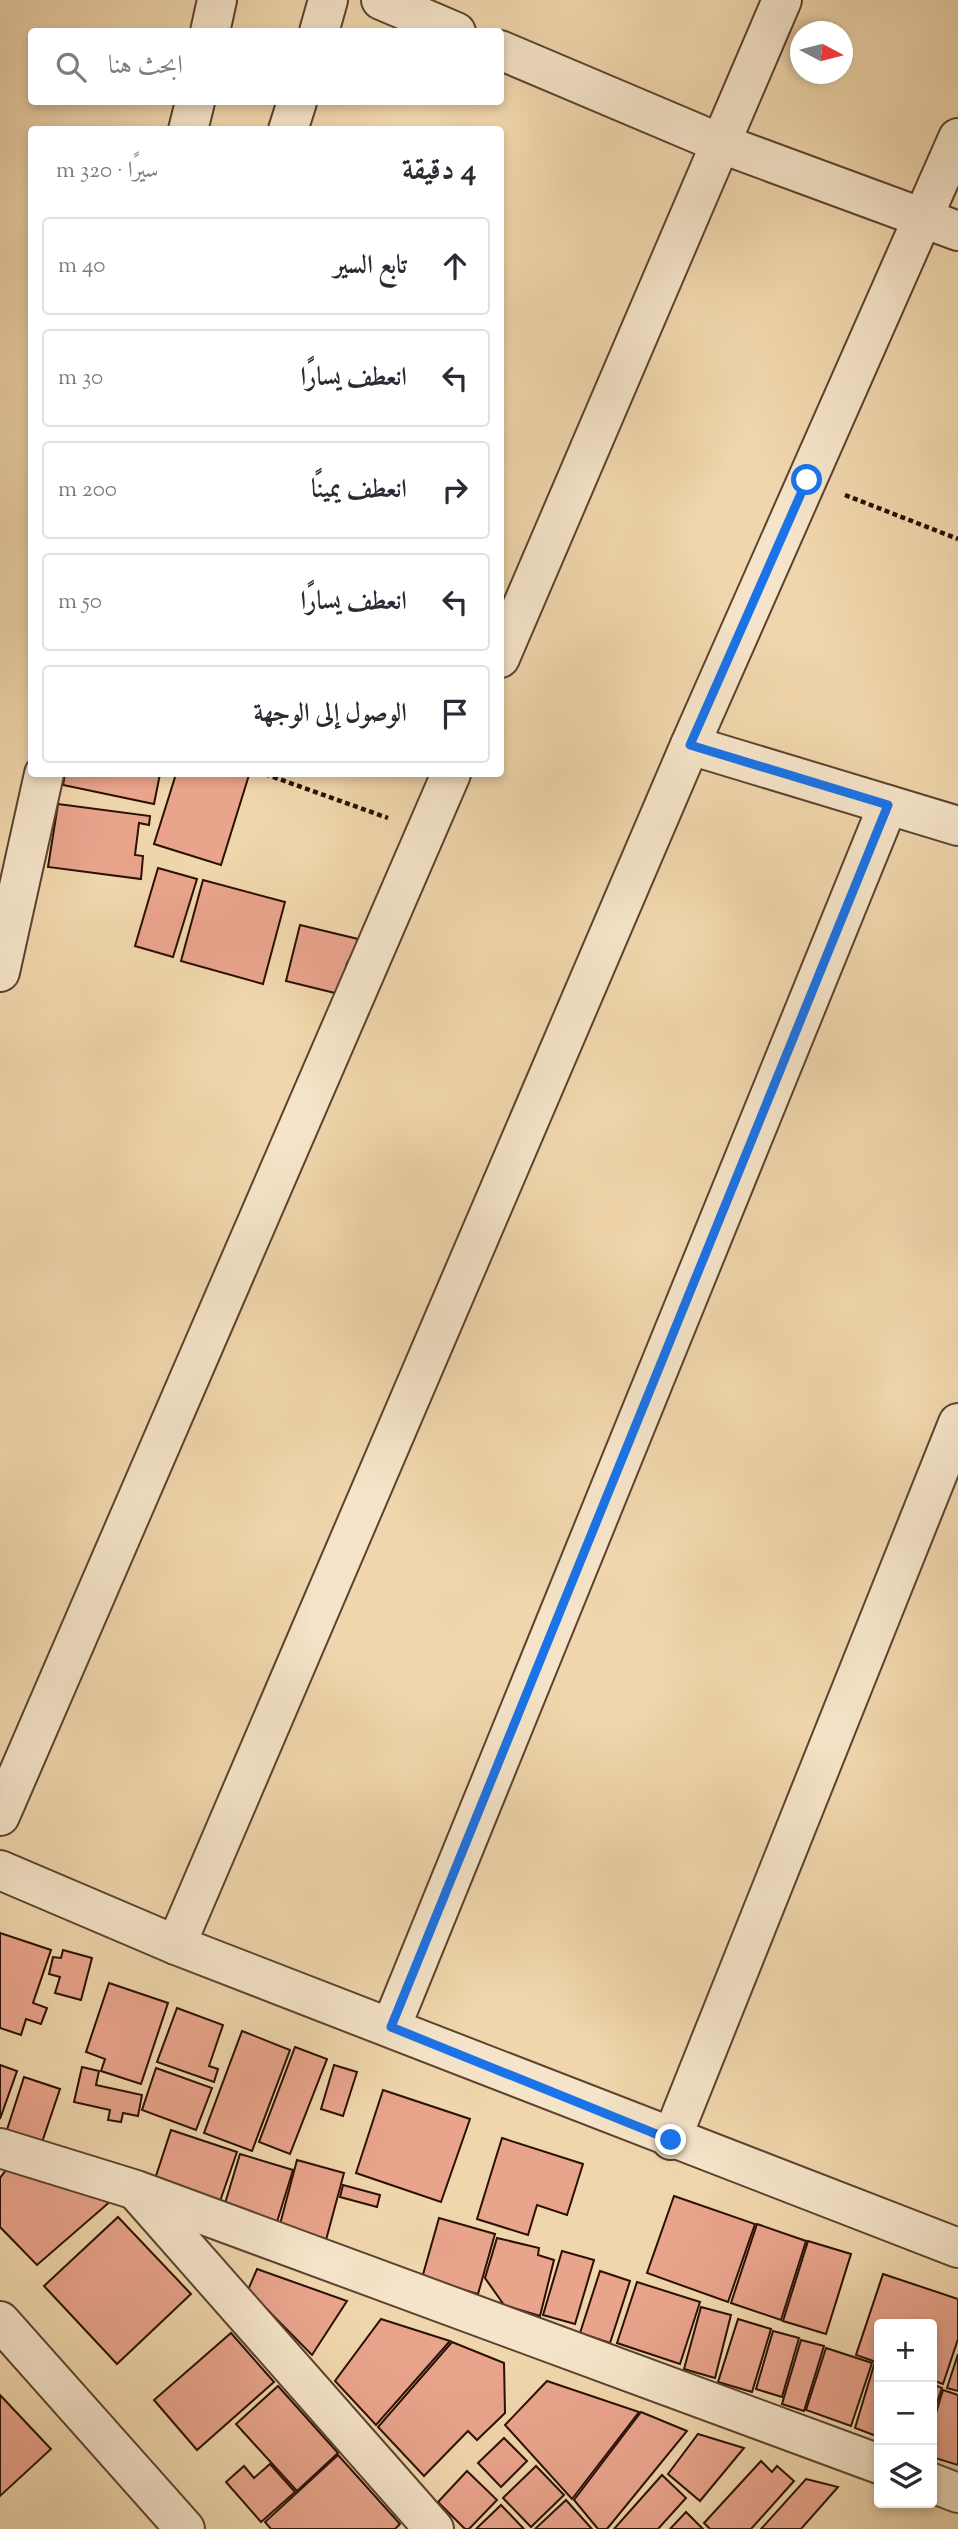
<!DOCTYPE html>
<html lang="ar">
<head>
<meta charset="utf-8">
<style>
	body { margin:0; font-family:"Sorts Mill Goudy",Amiri,serif; background:#f2f2f3; color:#2b2b33; direction:rtl }
	.controls { position:absolute; right:21px; bottom:21px; display:grid; overflow:hidden; border-radius:7px; box-shadow:0 4px 10px #0003 }
	.controls button { width:63px; height:63px; display:grid; place-items:center; padding:0; border:0; border-bottom:2px solid #e1e1e2; background:#fff; color:#2b2b33; font:35px sans-serif }
	.compass { position:absolute; left:790px; top:21px; width:63px; height:63px; border-radius:50%; background:#fff; box-shadow:0 4px 10px #0003; rotate:97deg }
	.stop { position:absolute; width:21px; height:21px; margin:-16px; border:5px solid #1a73e8; border-radius:50%; background:#fff }
	.stop.end { background:#1a73e8; border-color:#fff; box-shadow:0 2px 7px #0008 }
	.list { margin:0; padding:0; list-style:none }
	h2 { display:flex; justify-content:space-between; align-items:center; height:91px; margin:0; padding:0 28px; font-size:30px }
	h2 small { font-size:23px; font-weight:400; color:#7c7c81 }
	.list li { display:grid; grid-template-columns:46px 1fr auto; gap:21px; align-items:center; box-sizing:border-box; height:98px; margin:0 14px 14px; padding:0 14px; border:2px solid #e1e1e2; border-radius:7px }
	.list b { display:block; font-size:26px; white-space:nowrap }
	.list em { font-size:23px; font-style:normal; color:#7c7c81 }
	.icon { flex:none; width:38px; height:38px; fill:none; stroke:currentColor; stroke-width:2; stroke-linecap:round; stroke-linejoin:round }
	.map { position:relative; flex:none; width:958px; height:2529px; overflow:hidden; direction:ltr }
	.search { position:absolute; background:#fff; box-shadow:0 4px 10px #0003; left:28px; top:28px; width:476px; height:77px; display:flex; align-items:center; gap:18px; box-sizing:border-box; padding:0 24px; border-radius:7px; color:#7c7c81; font-size:26px }
	.panel { position:absolute; background:#fff; box-shadow:0 4px 10px #0003; left:28px; top:126px; width:476px; height:651px; border-radius:7px; direction:rtl }
	.map>svg:first-child { display:block }
	.building { fill:#e9a48c; stroke:#2b1005; stroke-width:2 }
	.lines { fill:none; stroke-linecap:round; stroke-linejoin:round }
	.minor-casing { stroke:#5c422f; stroke-width:42 }
	.path { stroke:#2b1005; stroke-width:4.5; stroke-dasharray:5 3.5; stroke-linecap:butt }
	.minor { stroke:#f5e4c9; stroke-width:38 }
	.route { stroke:#1a73e8; stroke-width:9 }
</style>
</head>
<body>
<div class="map">
<svg width="958" height="2529" viewBox="0 0 958 2529">
	<rect width="100%" height="100%" fill="#f0d6ac"/>
	<filter id="stains"><feTurbulence type="fractalNoise" baseFrequency=".00286" numOctaves="4"/><feColorMatrix values="0 0 0 0 .2 0 0 0 0 .09 0 0 0 0 .02 0 0 0 .5 -.17"/></filter>
	<radialGradient id="worn" r=".72"><stop offset=".6" stop-color="#630" stop-opacity="0"/><stop offset="1" stop-color="#630" stop-opacity=".3"/></radialGradient>
	<g class="building">
		<polygon points="65,774 160,774 154,804 63,785"/>
		<polygon points="176,774 249,775 221,865 154,844"/>
		<polygon points="58,804 150,816 149,825 139,823 135,855 143,856 141,879 48,867"/>
		<polygon points="158,868 197,879 173,957 135,946"/>
		<polygon points="203,880 285,902 263,984 181,961"/>
		<polygon points="300,925 362,940 347,963 339,994 286,981"/>
		<polygon points="0,1933 51,1950 33,2003 47,2008 41,2024 26,2019 21,2035 0,2028"/>
		<polygon points="63,1950 92,1958 81,2000 55,1993 60,1977 49,1974 53,1957 61,1958"/>
		<polygon points="109,1983 168,2003 141,2084 101,2071 105,2059 86,2052"/>
		<polygon points="177,2008 223,2025 209,2066 218,2069 214,2082 157,2062"/>
		<polygon points="242,2031 290,2050 252,2151 204,2133"/>
		<polygon points="295,2047 327,2059 290,2154 259,2142"/>
		<polygon points="0,2065 17,2071 0,2119"/>
		<polygon points="334,2065 357,2072 343,2116 321,2109"/>
		<polygon points="82,2067 99,2071 96,2085 142,2095 138,2116 123,2113 121,2122 108,2120 110,2110 74,2102"/>
		<polygon points="156,2068 212,2088 196,2130 142,2110"/>
		<polygon points="24,2077 60,2089 38,2154 3,2142"/>
		<polygon points="383,2090 470,2119 441,2202 356,2173"/>
		<polygon points="171,2130 237,2152 217,2210 152,2188"/>
		<polygon points="502,2138 583,2164 567,2215 537,2205 528,2235 477,2219"/>
		<polygon points="240,2154 293,2170 276,2225 223,2210"/>
		<polygon points="297,2160 344,2173 326,2240 279,2228"/>
		<polygon points="10,2165 112,2200 37,2265 0,2227 0,2178"/>
		<polygon points="343,2185 380,2195 377,2207 340,2197"/>
		<polygon points="674,2196 755,2224 728,2302 647,2273"/>
		<polygon points="118,2217 191,2294 117,2364 44,2286"/>
		<polygon points="439,2218 495,2234 478,2294 422,2278"/>
		<polygon points="757,2224 806,2241 781,2320 731,2303"/>
		<polygon points="497,2238 539,2248 538,2255 554,2260 540,2316 504,2305 485,2278"/>
		<polygon points="808,2241 851,2254 826,2334 783,2321"/>
		<polygon points="562,2251 594,2260 575,2324 543,2315"/>
		<polygon points="257,2269 347,2301 312,2355 248,2290"/>
		<polygon points="600,2271 630,2281 610,2343 580,2333"/>
		<polygon points="883,2274 958,2299 958,2339 943,2384 932,2380 932,2324 879,2324 879,2363 856,2355"/>
		<polygon points="637,2282 700,2302 680,2364 617,2343"/>
		<polygon points="701,2307 731,2315 715,2378 684,2369"/>
		<polygon points="381,2319 450,2341 376,2425 335,2381"/>
		<polygon points="738,2319 771,2329 752,2392 718,2382"/>
		<polygon points="773,2331 799,2338 782,2397 756,2389"/>
		<polygon points="231,2333 274,2382 197,2450 154,2400"/>
		<polygon points="801,2340 824,2346 804,2411 782,2404"/>
		<polygon points="452,2342 504,2363 505,2413 477,2440 468,2431 424,2476 378,2427"/>
		<polygon points="826,2348 872,2363 851,2426 806,2410"/>
		<polygon points="958,2354 958,2391 947,2388"/>
		<polygon points="874,2365 879,2367 879,2437 855,2428"/>
		<polygon points="547,2381 639,2412 572,2499 505,2425"/>
		<polygon points="932,2384 942,2388 932,2417"/>
		<polygon points="278,2386 338,2453 297,2491 236,2424"/>
		<polygon points="943,2390 958,2395 958,2465 932,2457 932,2426"/>
		<polygon points="0,2395 51,2449 0,2496"/>
		<polygon points="641,2412 687,2431 607,2529 598,2529 574,2500"/>
		<polygon points="698,2434 744,2448 700,2501 668,2474"/>
		<polygon points="504,2438 527,2461 501,2487 478,2463"/>
		<polygon points="338,2455 400,2524 395,2529 271,2529 265,2522"/>
		<polygon points="761,2461 772,2472 777,2466 794,2481 751,2529 710,2529 704,2523"/>
		<polygon points="270,2464 295,2492 261,2522 226,2482 244,2466 254,2478"/>
		<polygon points="536,2466 564,2495 531,2527 503,2498"/>
		<polygon points="467,2471 497,2500 469,2529 465,2529 438,2502"/>
		<polygon points="662,2475 686,2498 658,2529 614,2529"/>
		<polygon points="806,2479 838,2487 801,2529 761,2529"/>
		<polygon points="566,2500 592,2529 535,2529"/>
		<polygon points="501,2505 524,2529 476,2529"/>
		<polygon points="686,2512 703,2529 670,2529"/>
	</g>
	<g class="lines">
		<defs>
			<g id="minor">
				<polyline points="381,0 456,32"/>
				<polyline points="210,32 217,0"/>
				<polyline points="319,32 328,0"/>
				<polyline points="500,50 722,144 958,231"/>
				<polyline points="188,130 195,102"/>
				<polyline points="288,130 297,102"/>
				<polyline points="500,658 782,0"/>
				<polyline points="690,745 958,826"/>
				<polyline points="0,972 44,774"/>
				<polyline points="0,1816 451,774"/>
				<polyline points="0,1870 176,1945 958,2248"/>
				<polyline points="176,1945 690,745 958,138"/>
				<polyline points="391,2027 888,805"/>
				<polyline points="671,2140 958,1423"/>
				<polyline points="0,2148 136,2190 879,2464"/>
				<polyline points="139,2194 434,2529"/>
				<polyline points="0,2321 185,2529"/>
				<polyline points="932,2483 958,2493"/>
			</g>
		</defs>
		<use href="#minor" class="minor-casing"/>
		<g class="path">
			<polyline points="845,495 958,539"/>
			<polyline points="265,774 388,818"/>
		</g>
		<use href="#minor" class="minor"/>
	</g>
	<g class="lines">
		<polyline class="route" points="671,2140 391,2027 888,805 690,745 807,480"/>
	</g>
	<rect width="100%" height="100%" filter="url(#stains)"/>
	<rect width="100%" height="100%" fill="url(#worn)"/>
</svg>
<div class="controls">
<button>+</button>
<button>−</button>
<button><svg class="icon" aria-label="layers" viewBox="0 0 24 24"><path d="M12 4l9 5-9 5-9-5zM3 14l9 5 9-5"/></svg></button>
</div>
<svg class="compass" viewBox="-18 -18 36 36"><path d="M0-13l5 13h-10z" fill="#e53935"/><path d="M0 13l5-13h-10z" fill="#7c7c81"/></svg>
<div class="stop" style="left:807px;top:480px"></div>
<div class="stop end" style="left:671px;top:2140px"></div>
<div class="search"><svg class="icon" aria-label="search" viewBox="0 0 24 24"><circle cx="10" cy="10" r="6"/><path d="M15 15l6 6"/></svg>ابحث هنا</div>
<section class="panel">
<h2>4 دقيقة<small>سيرًا · 320 m</small></h2>
<ul class="list">
<li><svg class="icon" aria-label="ahead" viewBox="0 0 24 24"><path d="M12 20V5M6 11l6-6 6 6"/></svg><div><b>تابع السير</b></div><em>40 m</em></li>
<li><svg class="icon" aria-label="left" viewBox="0 0 24 24"><path d="M17 20v-9H6M10 6l-5 5 5 5"/></svg><div><b>انعطف يسارًا</b></div><em>30 m</em></li>
<li><svg class="icon" aria-label="right" viewBox="0 0 24 24"><path d="M7 20v-9h11M14 6l5 5-5 5"/></svg><div><b>انعطف يمينًا</b></div><em>200 m</em></li>
<li><svg class="icon" aria-label="left" viewBox="0 0 24 24"><path d="M17 20v-9H6M10 6l-5 5 5 5"/></svg><div><b>انعطف يسارًا</b></div><em>50 m</em></li>
<li><svg class="icon" aria-label="arrive" viewBox="0 0 24 24"><path d="M6 21V4h12l-3 4 3 4H6"/></svg><div><b>الوصول إلى الوجهة</b></div></li>
</ul>
</section>
</div>
</body>
</html>
